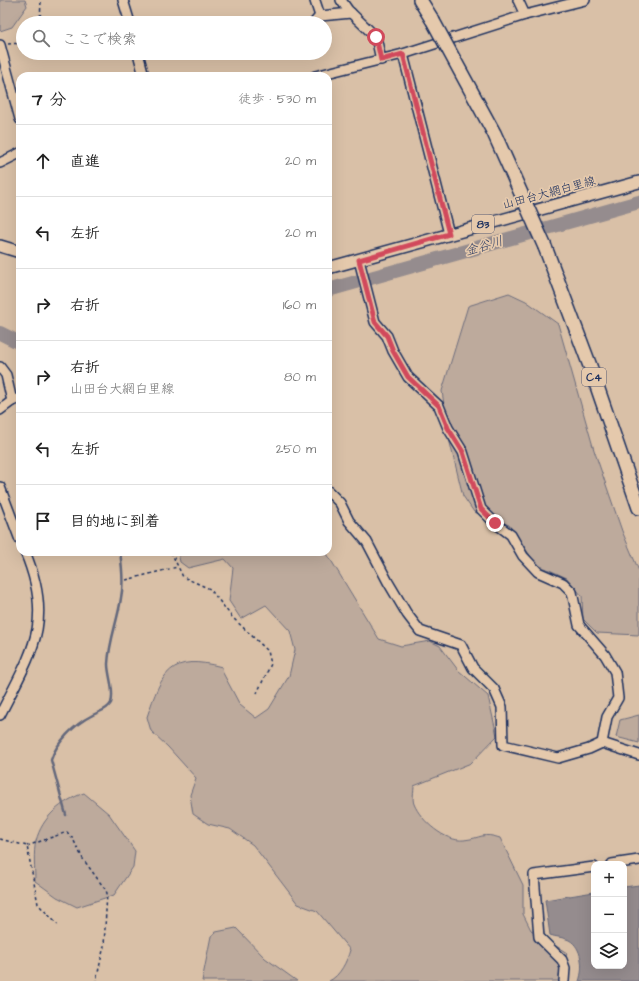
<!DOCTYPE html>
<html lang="ja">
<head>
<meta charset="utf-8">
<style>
	body { margin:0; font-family:"Architects Daughter","Klee One",sans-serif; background:#f6f6f6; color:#222 }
	.controls { position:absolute; right:12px; bottom:12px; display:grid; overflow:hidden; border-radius:8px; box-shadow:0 4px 16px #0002 }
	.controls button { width:36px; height:36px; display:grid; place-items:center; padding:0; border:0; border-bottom:1px solid #e0e0e0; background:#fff; color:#222; font:20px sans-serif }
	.stop { position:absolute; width:12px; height:12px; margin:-9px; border:3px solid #d1495b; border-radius:50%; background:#fff }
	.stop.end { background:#d1495b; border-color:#fff; box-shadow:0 1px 4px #0008 }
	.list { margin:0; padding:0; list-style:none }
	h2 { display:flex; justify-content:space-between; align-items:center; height:52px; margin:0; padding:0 16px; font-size:17px }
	h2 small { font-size:13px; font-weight:400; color:#767676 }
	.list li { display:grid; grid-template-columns:26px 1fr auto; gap:12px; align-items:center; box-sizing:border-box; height:72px; padding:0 16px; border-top:1px solid #e0e0e0 }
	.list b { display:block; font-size:15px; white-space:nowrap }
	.list p { margin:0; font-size:13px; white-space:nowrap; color:#767676 }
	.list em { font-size:13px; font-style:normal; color:#767676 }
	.icon { flex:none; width:22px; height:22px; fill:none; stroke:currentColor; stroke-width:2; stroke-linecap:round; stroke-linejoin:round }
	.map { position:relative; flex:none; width:639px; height:981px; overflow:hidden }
	.search { position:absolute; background:#fff; box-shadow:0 4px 16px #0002; left:16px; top:16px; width:316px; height:44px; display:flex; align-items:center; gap:10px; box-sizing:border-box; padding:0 14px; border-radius:22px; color:#767676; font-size:15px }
	.panel { position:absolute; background:#fff; box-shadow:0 4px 16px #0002; left:16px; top:72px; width:316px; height:484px; border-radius:12px }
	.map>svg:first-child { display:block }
	.green { fill:#bdaa9c; stroke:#6c6c7d }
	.water { fill:#958c8e; stroke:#64677b }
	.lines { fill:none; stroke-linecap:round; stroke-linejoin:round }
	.stream { stroke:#64677b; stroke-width:2.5 }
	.river { stroke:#958c8e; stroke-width:14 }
	.minor-casing { stroke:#1b2f5e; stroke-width:12 }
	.major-casing { stroke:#1b2f5e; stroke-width:14 }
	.highway-casing { stroke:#1b2f5e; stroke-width:16 }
	.path { stroke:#1b2f5e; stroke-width:1.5; stroke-dasharray:3 3; stroke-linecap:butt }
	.minor { stroke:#e5c9ac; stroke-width:9 }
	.major { stroke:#e5c9ac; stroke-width:11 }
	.highway { stroke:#e5c9ac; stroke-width:13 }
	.highway-bridge-casing { stroke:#1b2f5e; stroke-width:16; stroke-linecap:butt }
	.highway-bridge { stroke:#e5c9ac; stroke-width:13 }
	.route { stroke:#d1495b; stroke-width:5 }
	.labels { text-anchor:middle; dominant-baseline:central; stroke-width:3.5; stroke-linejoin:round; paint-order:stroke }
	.shield { fill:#e5c9ac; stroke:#585d75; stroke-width:1 }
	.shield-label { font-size:11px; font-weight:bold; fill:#1b2f5e }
	.street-label { font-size:12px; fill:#1b2f5e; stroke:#e5c9ac }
	.water-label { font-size:13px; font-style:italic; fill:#2d3d65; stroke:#e5c9ac }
</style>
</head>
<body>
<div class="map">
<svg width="639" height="981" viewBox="0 0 639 981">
	<rect width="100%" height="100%" fill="#d9c0a7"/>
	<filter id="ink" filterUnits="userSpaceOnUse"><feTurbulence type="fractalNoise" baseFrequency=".025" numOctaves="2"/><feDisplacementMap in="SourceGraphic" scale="8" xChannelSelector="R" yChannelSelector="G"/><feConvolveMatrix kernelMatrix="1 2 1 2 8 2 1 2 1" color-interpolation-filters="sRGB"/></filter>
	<g filter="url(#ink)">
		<g class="green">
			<polygon points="0,0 25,0 27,6 12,27 0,31"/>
			<polygon points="509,293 526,301 558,324 594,450 622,531 639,571 639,635 597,633 583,619 582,596 567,578 536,564 509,525 474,512 463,496 449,439 442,391 468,306"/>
			<path d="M178 552H326L379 639 401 646 430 641 440 646 458 670 488 696 497 736 471 763 414 786C414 791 412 799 414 804 421 821 445 842 464 840 482 838 482 832 500 838L523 885V914L531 930 567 953 559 981H329C340 976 347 961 350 950L317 911 298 904 253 845 230 829 208 824 193 814 190 795 196 778 168 747 151 731 147 717C162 672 170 653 222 667L223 673 240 705 256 718 269 709 289 676 295 650 290 631 266 605 241 619 229 601 233 568 225 559 188 568 180 562Z"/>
			<polygon points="639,715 639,743 616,737 620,720"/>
			<path d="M84 793 109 814 135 851 133 867 114 895 77 907 57 897 35 881C35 869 33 853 36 841 42 817 62 801 84 793Z"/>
			<polygon points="236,928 265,958 297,981 202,981 211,936 216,932"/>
		</g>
		<path class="water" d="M639 885V981H579C584 968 582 947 569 940 563 937 555 937 550 935L545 900 594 892V966H624V887Z"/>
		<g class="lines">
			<path class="stream" d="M66 815 51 760C56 743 75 724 91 716 97 712 107 711 111 703 115 691 108 676 108 664 109 641 118 620 121 598 124 584 122 566 120 552"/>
			<g class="river">
				<polyline points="328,290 639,202"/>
				<polyline points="0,333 20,343"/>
			</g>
			<defs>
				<g id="minor">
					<polyline points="123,0 130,23"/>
					<polyline points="341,0 348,10 376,37 381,60"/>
					<polyline points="518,0 525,15"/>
					<polyline points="315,1 320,16"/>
					<polyline points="314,23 320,16 351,13"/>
					<polyline points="0,45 20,119"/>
					<polyline points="138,53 144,76"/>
					<polyline points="403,54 449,234"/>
					<polyline points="315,76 403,54 525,15 585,0"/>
					<polyline points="0,163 20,153"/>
					<polyline points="359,260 375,322 387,336 393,351 408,377 439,406 448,428 463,452 481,509 495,523 511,535 523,556 538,572 563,583 572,592 579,625 605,655 615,672 618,698 607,717 602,743"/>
					<polyline points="0,367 6,375 12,401"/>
					<polyline points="0,410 12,401 20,398"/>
					<polyline points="0,487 20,540"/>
					<polyline points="328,491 340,503 349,521 367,542 388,582 407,614 420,631 461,645 473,668 494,689 502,707 503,745 558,758 589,749 602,743 639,755"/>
					<path d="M0 715C31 653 55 623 25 552"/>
					<polyline points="612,864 639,860"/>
					<polyline points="564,981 565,968 562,960 539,937 534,875 594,867"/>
				</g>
				<g id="major">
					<polyline points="0,246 20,252"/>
					<polyline points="328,268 639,182"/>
				</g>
				<g id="highway">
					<polyline points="420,0 433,21"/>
					<polyline points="545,247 590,366 639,508"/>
				</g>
			</defs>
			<use href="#minor" class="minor-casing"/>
			<use href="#major" class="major-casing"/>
			<use href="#highway" class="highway-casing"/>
			<g class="path">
				<polyline points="40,23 41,0"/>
				<polyline points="8,44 23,43"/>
				<polyline points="171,552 183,577 210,589 232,617 268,651 271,664 257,693"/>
				<polyline points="126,580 177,567"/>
				<polyline points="0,839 27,846 38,904 58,925"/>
				<polyline points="27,846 67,832 73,839 83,859 105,889 107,893 104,946 96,981"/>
			</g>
			<use href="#minor" class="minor"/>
			<use href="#major" class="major"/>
			<use href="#highway" class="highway"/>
			<defs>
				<polyline id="highway-bridge" points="433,21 494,133 545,247"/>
			</defs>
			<use href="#highway-bridge" class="highway-bridge-casing"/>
			<use href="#highway-bridge" class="highway-bridge"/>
		</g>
	</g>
	<g class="lines" filter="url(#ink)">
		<polyline class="route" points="376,37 381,60 403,54 449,234 359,260 375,322 387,336 393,351 408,377 439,406 448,428 463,452 481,509 495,523"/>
	</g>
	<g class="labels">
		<g class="shield">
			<rect x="472" y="215" width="22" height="18" rx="3"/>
			<rect x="582" y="368" width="24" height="18" rx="3"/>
		</g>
		<g class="shield-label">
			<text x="483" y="224">83</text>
			<text x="594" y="377">C4</text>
		</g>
		<g class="street-label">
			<text transform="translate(549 193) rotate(-15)">山田台大網白里線</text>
		</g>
		<g class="water-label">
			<text transform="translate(484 246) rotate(-16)">金谷川</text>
		</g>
	</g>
</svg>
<div class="controls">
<button>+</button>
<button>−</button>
<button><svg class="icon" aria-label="layers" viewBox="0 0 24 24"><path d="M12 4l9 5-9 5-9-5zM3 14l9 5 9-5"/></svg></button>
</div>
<div class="stop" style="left:376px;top:37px"></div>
<div class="stop end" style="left:495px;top:523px"></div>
<div class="search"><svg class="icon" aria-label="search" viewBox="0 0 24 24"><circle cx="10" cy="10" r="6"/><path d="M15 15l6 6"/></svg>ここで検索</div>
<section class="panel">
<h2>7 分<small>徒歩 · 530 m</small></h2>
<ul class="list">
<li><svg class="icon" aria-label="ahead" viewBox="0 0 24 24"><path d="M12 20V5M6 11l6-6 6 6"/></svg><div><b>直進</b></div><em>20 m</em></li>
<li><svg class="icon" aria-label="left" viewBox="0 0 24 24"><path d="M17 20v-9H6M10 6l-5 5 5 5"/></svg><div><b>左折</b></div><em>20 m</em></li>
<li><svg class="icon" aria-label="right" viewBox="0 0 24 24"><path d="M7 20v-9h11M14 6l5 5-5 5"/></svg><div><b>右折</b></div><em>160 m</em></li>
<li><svg class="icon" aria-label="right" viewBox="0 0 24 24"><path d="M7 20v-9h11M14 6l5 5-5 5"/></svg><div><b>右折</b><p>山田台大網白里線</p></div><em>80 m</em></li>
<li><svg class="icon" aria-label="left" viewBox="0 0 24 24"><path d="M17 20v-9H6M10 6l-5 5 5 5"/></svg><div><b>左折</b></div><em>250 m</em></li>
<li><svg class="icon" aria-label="arrive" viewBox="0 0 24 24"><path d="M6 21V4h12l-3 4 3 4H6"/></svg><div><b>目的地に到着</b></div></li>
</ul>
</section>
</div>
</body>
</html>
